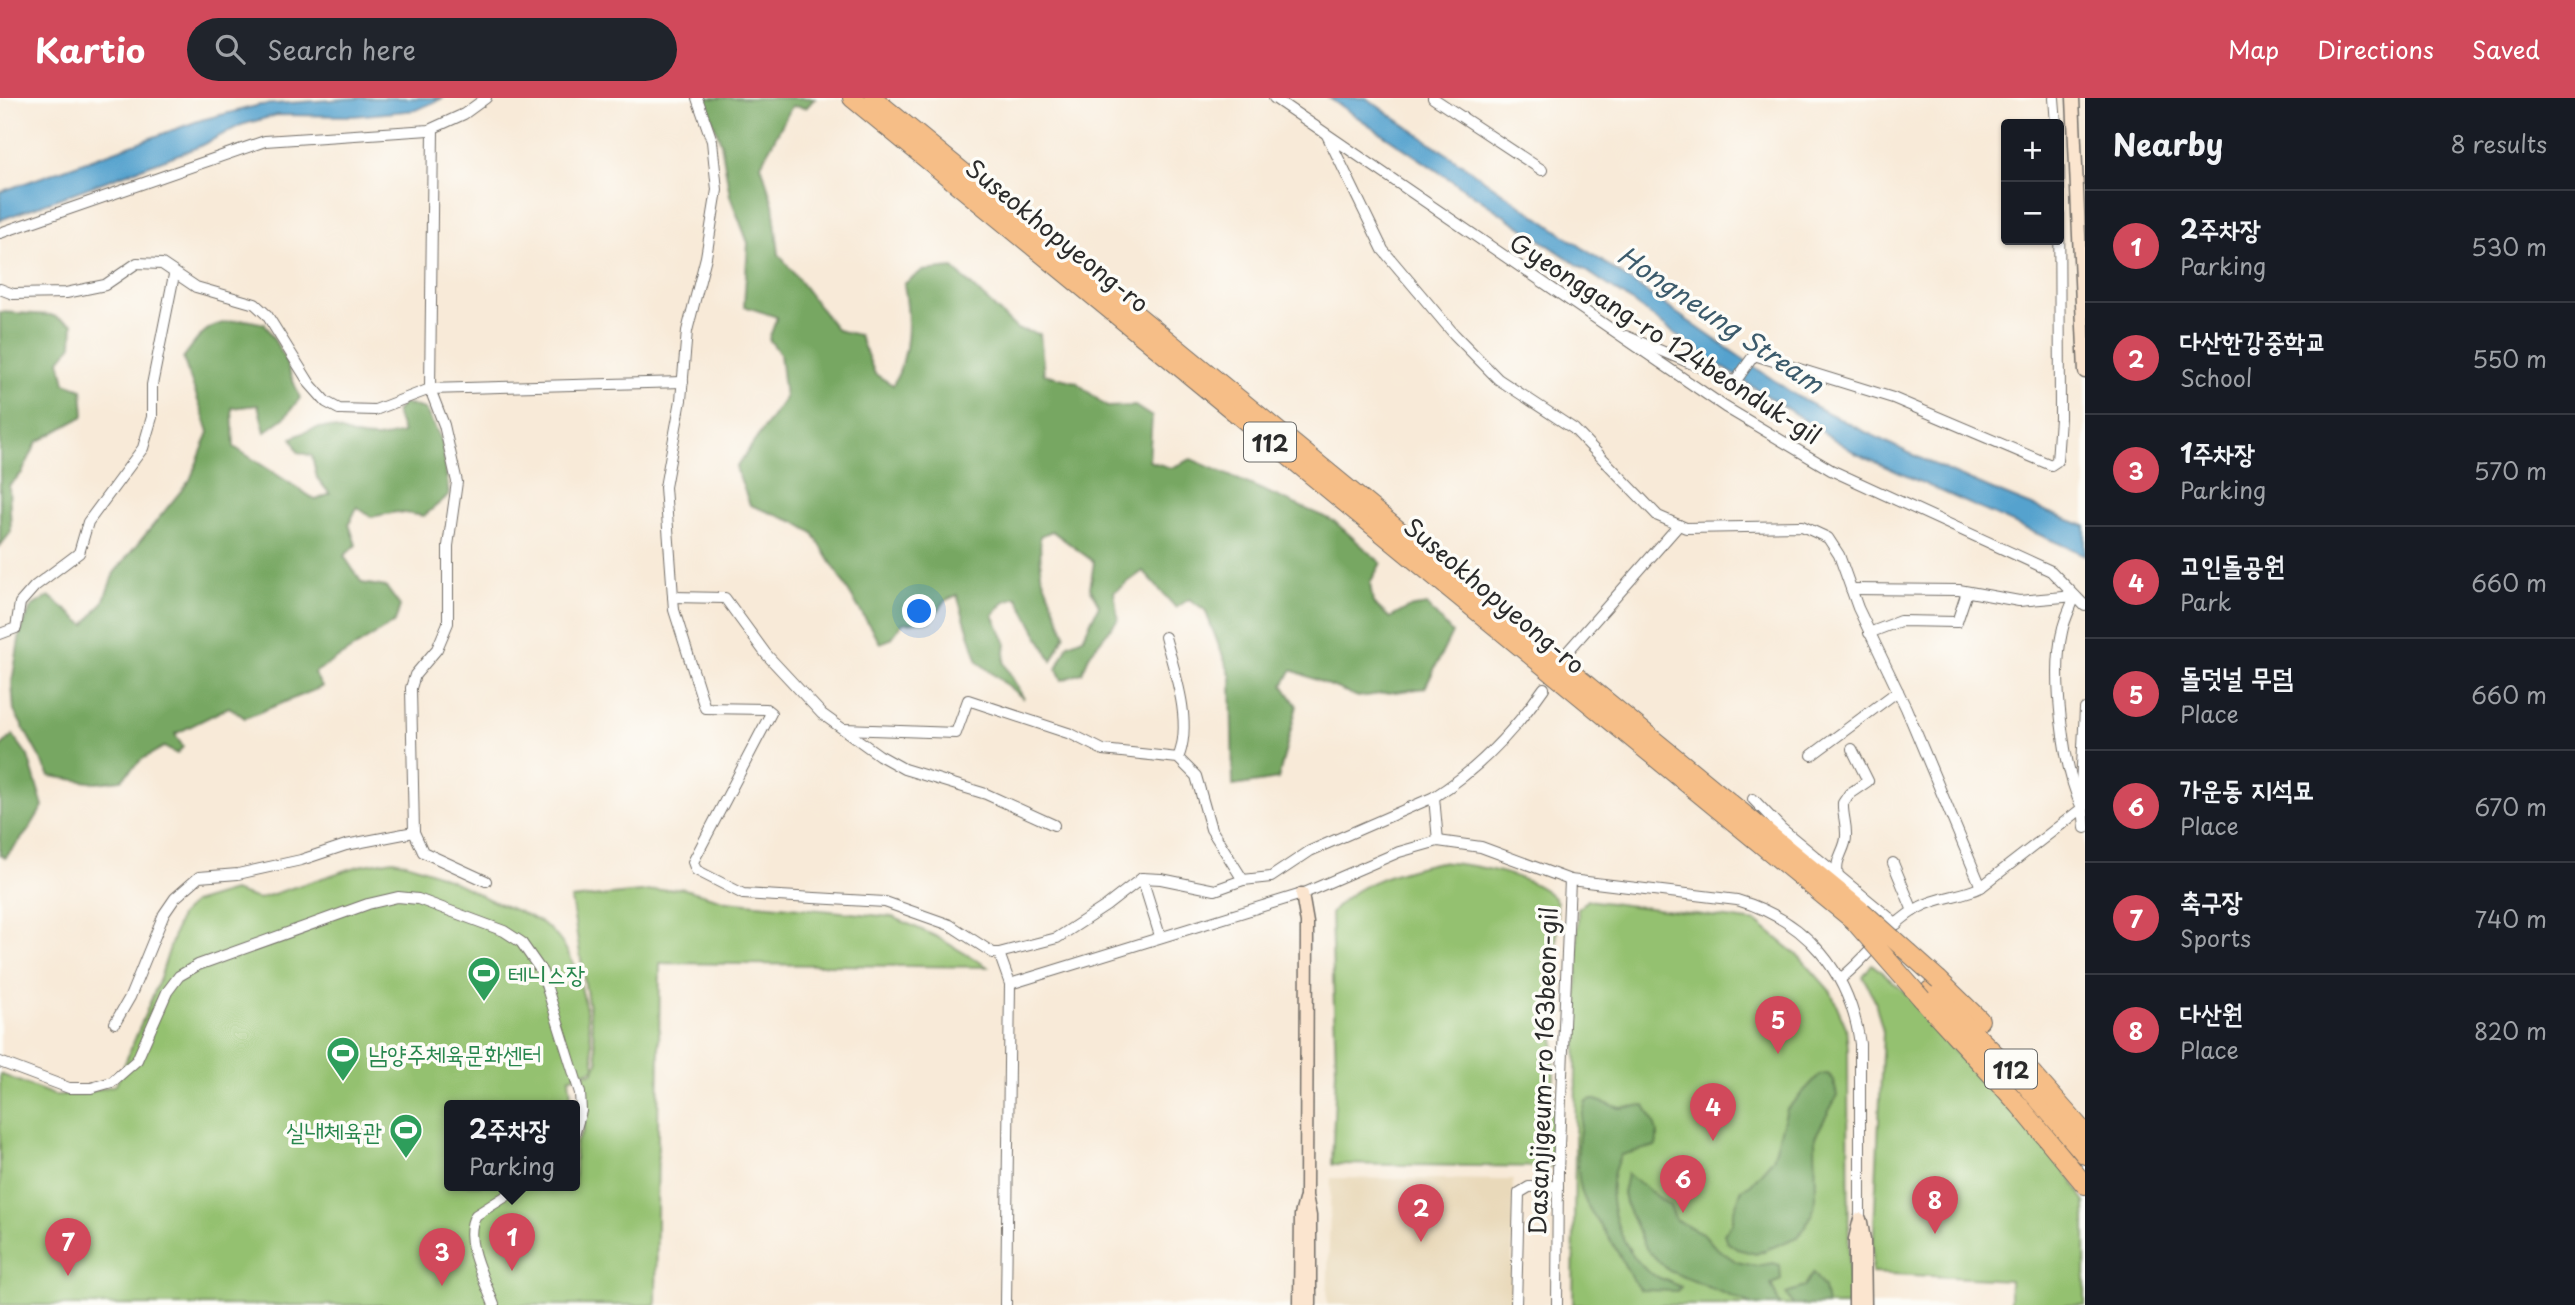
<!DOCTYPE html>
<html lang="en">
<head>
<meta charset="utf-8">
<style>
	body { margin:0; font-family:"Playpen Sans","Poor Story",sans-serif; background:#20242c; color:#f1f3f6 }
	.controls { position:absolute; right:21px; top:21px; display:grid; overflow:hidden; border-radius:7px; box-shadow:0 2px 5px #0004 }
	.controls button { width:63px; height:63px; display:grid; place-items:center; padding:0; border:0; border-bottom:2px solid #363941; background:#171b24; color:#f1f3f6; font:35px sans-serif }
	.you { position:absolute; left:920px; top:514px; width:24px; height:24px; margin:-18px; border:5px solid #fff; border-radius:50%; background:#1a73e8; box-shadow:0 0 0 10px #1a73e833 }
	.badge { display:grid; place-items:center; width:46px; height:46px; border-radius:50%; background:#d1495b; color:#fff; font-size:23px; font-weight:700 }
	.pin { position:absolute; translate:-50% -58px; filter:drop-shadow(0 2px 4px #0008) }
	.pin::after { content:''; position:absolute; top:37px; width:24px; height:21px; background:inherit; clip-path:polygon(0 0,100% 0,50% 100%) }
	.popup { position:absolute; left:444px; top:1002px; width:136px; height:91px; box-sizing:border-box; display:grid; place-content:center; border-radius:7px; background:#171b24; filter:drop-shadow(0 2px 5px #0005); font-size:23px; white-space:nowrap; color:#9ea1a6 }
	.popup b { font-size:26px; color:#f1f3f6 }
	.popup::after { content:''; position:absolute; left:50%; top:100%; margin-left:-14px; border:14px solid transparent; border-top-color:#171b24 }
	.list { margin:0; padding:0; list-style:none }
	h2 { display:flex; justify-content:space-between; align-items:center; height:91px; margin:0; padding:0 28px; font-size:30px }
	h2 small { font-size:23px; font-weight:400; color:#9ea1a6 }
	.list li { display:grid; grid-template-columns:46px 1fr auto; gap:21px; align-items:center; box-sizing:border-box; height:112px; padding:0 28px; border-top:2px solid #363941 }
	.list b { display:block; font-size:26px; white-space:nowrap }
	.list p { margin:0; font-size:23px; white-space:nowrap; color:#9ea1a6 }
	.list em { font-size:23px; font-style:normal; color:#9ea1a6 }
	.icon { flex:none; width:38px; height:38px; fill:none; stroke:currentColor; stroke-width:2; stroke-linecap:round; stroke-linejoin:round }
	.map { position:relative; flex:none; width:2085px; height:1207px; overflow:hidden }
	header { display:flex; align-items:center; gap:42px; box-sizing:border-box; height:98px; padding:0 35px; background:#d1495b; color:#fff }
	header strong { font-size:33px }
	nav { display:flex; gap:38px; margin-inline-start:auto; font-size:24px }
	.search { width:490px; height:63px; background:#20242c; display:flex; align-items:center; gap:18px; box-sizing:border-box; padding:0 24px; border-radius:38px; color:#9ea1a6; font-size:26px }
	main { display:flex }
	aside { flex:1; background:#171b24 }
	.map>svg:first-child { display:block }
	.built { fill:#e9d9ba }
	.green { fill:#94c16f; stroke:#60764d; stroke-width:2; fill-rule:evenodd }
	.forest { fill:#77a762; stroke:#516946; stroke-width:2 }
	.water { fill:#55a2ce; stroke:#40667c; stroke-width:2 }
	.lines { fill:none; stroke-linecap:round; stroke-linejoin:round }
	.street-casing { stroke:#736e68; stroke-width:12 }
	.secondary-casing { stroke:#736e68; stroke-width:15 }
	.highway-casing { stroke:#736e68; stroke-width:20 }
	.street { stroke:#fff; stroke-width:10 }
	.secondary { stroke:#fbe5cf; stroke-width:12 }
	.highway { stroke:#f6be87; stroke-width:18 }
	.highway-bridge-casing { stroke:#736e68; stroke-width:20; stroke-linecap:butt }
	.highway-bridge { stroke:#f6be87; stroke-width:18 }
	.labels { text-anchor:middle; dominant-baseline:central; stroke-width:7; stroke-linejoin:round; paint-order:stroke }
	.shield { fill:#fdfcf7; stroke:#6a6a68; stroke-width:2 }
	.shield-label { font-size:23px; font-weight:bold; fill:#2b2b2b }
	.street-label { font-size:24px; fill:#2b2b2b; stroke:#fdfcf7 }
	.leisure-label { font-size:24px; fill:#27864d; stroke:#fdfcf7; text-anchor:start }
	.water-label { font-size:26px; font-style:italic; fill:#3c5b6c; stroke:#fdfcf7 }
</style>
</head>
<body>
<header>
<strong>Kartio</strong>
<div class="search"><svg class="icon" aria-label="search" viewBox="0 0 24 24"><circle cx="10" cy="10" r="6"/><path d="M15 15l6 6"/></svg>Search here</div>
<nav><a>Map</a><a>Directions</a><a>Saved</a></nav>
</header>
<main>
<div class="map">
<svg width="2085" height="1207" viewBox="0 0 2085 1207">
	<rect width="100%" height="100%" fill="#fdfcf7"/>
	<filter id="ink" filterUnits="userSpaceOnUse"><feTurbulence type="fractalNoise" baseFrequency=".0143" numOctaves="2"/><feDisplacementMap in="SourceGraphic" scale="14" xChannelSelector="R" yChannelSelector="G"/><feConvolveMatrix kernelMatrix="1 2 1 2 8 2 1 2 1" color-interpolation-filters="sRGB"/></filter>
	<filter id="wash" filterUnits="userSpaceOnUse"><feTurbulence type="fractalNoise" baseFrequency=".00686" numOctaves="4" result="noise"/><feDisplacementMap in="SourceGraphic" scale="28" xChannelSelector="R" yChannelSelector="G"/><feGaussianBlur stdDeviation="1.57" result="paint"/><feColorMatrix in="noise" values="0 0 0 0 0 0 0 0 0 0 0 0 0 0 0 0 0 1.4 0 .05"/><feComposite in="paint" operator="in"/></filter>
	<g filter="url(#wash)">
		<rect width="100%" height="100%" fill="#f8ead8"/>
		<polygon class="built" points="1331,1080 1513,1082 1512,1207 1327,1207"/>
		<g class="green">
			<path d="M393 762C427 769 455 784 486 800 503 808 524 814 540 824 585 852 587 923 595 969L598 965 571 801 681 790 727 803 893 819 935 838 988 869 660 865 656 1207H0V976L54 997H77L116 987 160 880 180 818 193 805 233 793 258 801 359 768ZM595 970 593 974 580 978 585 1006 583 1033 575 1046V1087H542L538 1091 537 1087H449V1007H572L569 980Z"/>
			<path d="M1439 764C1470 766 1538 777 1557 804L1552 1069 1332 1066 1336 972 1331 816C1352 785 1403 772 1439 764Z"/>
			<polygon points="1587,802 1757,824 1801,860 1831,894 1846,929 1848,950 1849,1207 1573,1207 1578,811"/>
			<polygon points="1872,866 1923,910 1960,960 2004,1003 2073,1083 2085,1105 2085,1207 2010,1207 2010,1182 1872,1175 1883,934 1875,903 1863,878"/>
		</g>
		<g class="forest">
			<path d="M704 0H815L806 10 792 8 761 66 773 106 779 156 837 232 859 237 875 276 893 287C911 254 910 221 904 186L922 173 953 170 1017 231 1040 236 1044 276 1076 284 1107 309 1135 308 1152 319 1149 363 1171 370 1191 361 1334 423 1381 465 1370 485 1373 505 1390 520 1408 510 1427 507 1452 535 1425 590 1358 599 1292 572 1283 587 1297 608 1278 681 1233 688 1231 579 1205 512 1189 501 1176 510 1143 473 1114 494 1118 521 1090 556 1082 575 1062 582 1057 571 1068 546 1083 540 1099 507 1090 490 1094 464 1052 433 1040 438 1041 476 1065 536 1052 563 1017 499 1005 503 993 517 1006 544 1004 565 1024 601 978 564 957 497 946 502 931 523 903 525 891 541 880 545 813 435 795 424 750 407 736 370 785 300 780 256 769 241 777 219 744 208 748 145 730 98 721 45Z"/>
			<polygon points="0,214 51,217 73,226 72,247 60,262 65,285 82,291 84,318 37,344 22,375 9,388 11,434 0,448"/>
			<path d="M246 222 265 226 283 257 300 300 285 319 265 334 258 307 232 310 234 349 316 402 330 396 317 380 312 358 298 354 292 340C339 316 335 340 375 340 384 340 394 337 403 335L396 315 403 305 425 311 442 343 449 397 424 418 397 414 371 419 357 409 349 426 356 447 344 458 362 485 386 489 400 508 395 524 314 575 322 589 245 620 229 609 175 636 183 649 177 656 164 649 141 662 121 682 96 685 50 678 14 613 12 584 20 536 31 509 49 498 85 527 103 504 114 475 190 382 209 334 183 260C204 231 209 224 246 222Z"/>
			<polygon points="13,637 28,658 43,708 28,733 5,760 0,756 0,649"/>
			<polygon points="1828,976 1834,982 1837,998 1815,1039 1816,1100 1812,1117 1798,1139 1756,1156 1737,1151 1727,1144 1724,1136 1733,1124 1733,1115 1742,1091 1751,1086 1773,1061 1787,1011 1819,977"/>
			<path d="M1592 1001 1620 1010 1645 1007C1652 1022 1660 1031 1656 1048L1621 1057C1600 1093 1617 1144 1646 1172 1655 1180 1670 1183 1681 1189L1677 1193 1641 1192C1628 1177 1623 1163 1613 1146 1604 1131 1590 1116 1584 1100 1573 1073 1578 1031 1586 1003Z"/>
			<polygon points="1627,1076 1670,1108 1676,1122 1704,1136 1715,1149 1737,1164 1756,1168 1773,1165 1780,1167 1781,1182 1771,1186 1780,1207 1752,1207 1669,1173 1647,1152 1625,1105 1623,1095"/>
			<polygon points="1813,1175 1824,1190 1827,1207 1793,1207 1786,1195 1804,1189"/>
		</g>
		<g class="water">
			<polygon points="359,0 443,0 416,12 354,18 277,17 241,27 198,49 0,122 0,94 201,22 260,7"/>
			<path d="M1329 0H1366L1798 299C1890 349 1986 392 2085 428V457L1857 356 1704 257 1624 198Z"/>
		</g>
	</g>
	<g filter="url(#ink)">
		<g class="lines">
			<defs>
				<g id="street">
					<polyline points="697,0 712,43 717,92 706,159 687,233 681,302 665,389 674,512 705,610 766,611 771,615 693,764 696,772 743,796 885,804 950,827 993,855 999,855 1010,886"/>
					<polyline points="1274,0 1725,309 1831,372 2051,473 2085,508"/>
					<polyline points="1433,0 1542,72"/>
					<polyline points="2054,0 2056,26"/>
					<polyline points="433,31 430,291 683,284"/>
					<polyline points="1327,37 1383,152 1454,236 1498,281 1574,331 1658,418 1686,430 1802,428 1828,440 1839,457 1858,510 1906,610 1981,789"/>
					<polyline points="0,135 265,43 429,32 464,16 486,0"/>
					<polyline points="0,191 13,196 66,195 105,187 137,165 162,166 196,189 255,206 267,217 310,286 326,304 339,311 375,312 430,291 444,327 457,384 448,448 448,525 437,551 415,577 411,590 414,734 423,754 486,783"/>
					<polyline points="1626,238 1735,284 1754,257 1893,300 2051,367 2057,363 2060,320 2059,70"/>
					<path d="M1851 491 1959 492 2019 503 2075 498C2071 509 2064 522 2062 534 2052 578 2063 670 2082 710"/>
					<polyline points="673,499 725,500 766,556 822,616 879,657 904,671 986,696 1054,727"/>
					<polyline points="1869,535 1900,523 1957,524 1967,494"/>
					<polyline points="0,536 16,530 20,505 35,488 79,455 88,424 143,350 152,319 152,287 174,177"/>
					<path d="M1165 539C1175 575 1193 625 1178 660"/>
					<polyline points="1568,553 1679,427"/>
					<polyline points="2085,611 2081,687 2085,730"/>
					<polyline points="844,631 956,635 968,602 1071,636 1103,652 1178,660 1196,678 1211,731 1243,782"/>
					<polyline points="1812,657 1898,593"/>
					<path d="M1434 699C1479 671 1514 633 1544 590"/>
					<polyline points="1753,701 1781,730 1897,826"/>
					<polyline points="1893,765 1913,813"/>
					<path d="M1838 778C1835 762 1841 759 1845 745 1849 732 1842 718 1843 705L1849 696 1868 683 1852 651"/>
					<polyline points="1142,780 1160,838"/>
					<polyline points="999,855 1057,840 1106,808 1142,780 1161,781 1215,792 1243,782 1271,779 1310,753 1434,699 1438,743"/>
					<path d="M1840 881C1868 860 1889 825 1920 809 1940 798 1961 799 1981 789L2085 708"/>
					<polyline points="115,925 130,899 164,816 175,800 199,779 238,776 301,762 346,747 414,734"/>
					<polyline points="0,964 69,990 91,990 112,984 137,962 167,894 179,878 198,867 368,806 398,799 418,801 504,833 521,844 542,874 580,995 581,1013 575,1034"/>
					<path d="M494 1207C485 1182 461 1141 476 1117L524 1087"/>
					<polyline points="1006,1207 1010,886 1302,796 1399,754 1438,743 1481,749 1570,782"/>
					<polyline points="1516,1207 1519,1095 1529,1089 1558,1088"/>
					<path d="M1557 1207 1558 1073 1570 782 1737 802C1806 822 1850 874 1860 946V1121"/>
				</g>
				<g id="secondary">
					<polyline points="2073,0 2085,274"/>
					<polyline points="1302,796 1307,825 1306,1098 1310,1118 1310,1207"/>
					<polyline points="1861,1124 1864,1142 1865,1207"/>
					<polyline points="1300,1207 1301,1117 1305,1102"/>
					<polyline points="1855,1207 1855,1141 1860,1121"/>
				</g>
				<g id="highway">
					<polyline points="852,0 1853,822"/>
					<polyline points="873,0 1862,813"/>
					<polyline points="1939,882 1980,922"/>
					<polyline points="1930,892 2019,979 2085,1057"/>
					<polyline points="1922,901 2019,1007 2085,1087"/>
					<polyline points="2032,975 2085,1035"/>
				</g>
			</defs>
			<use href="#street" class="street-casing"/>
			<use href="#secondary" class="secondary-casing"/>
			<use href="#highway" class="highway-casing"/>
			<use href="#street" class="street"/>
			<use href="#secondary" class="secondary"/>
			<use href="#highway" class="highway"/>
			<defs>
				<g id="highway-bridge">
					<polyline points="1862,813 1939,882"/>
					<polyline points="1853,822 1922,901"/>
				</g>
			</defs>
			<use href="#highway-bridge" class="highway-bridge-casing"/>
			<use href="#highway-bridge" class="highway-bridge"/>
		</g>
	</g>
	<defs>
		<symbol id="stadium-pin" viewBox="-11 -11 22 30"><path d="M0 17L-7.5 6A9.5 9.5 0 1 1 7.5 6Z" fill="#2e9e5b" stroke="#fdfcf7"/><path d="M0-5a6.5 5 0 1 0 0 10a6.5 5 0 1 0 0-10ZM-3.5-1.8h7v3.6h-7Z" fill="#fff"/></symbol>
	</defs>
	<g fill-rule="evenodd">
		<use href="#stadium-pin" x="465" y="856" width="38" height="52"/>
		<use href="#stadium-pin" x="324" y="936" width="38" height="52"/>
		<use href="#stadium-pin" x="387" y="1013" width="38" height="52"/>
	</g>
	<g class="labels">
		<g class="shield">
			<rect x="1244" y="324.5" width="52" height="39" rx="5"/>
			<rect x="1985" y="951.5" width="52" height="39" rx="5"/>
		</g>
		<g class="shield-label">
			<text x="1270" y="344">112</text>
			<text x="2011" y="971">112</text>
		</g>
		<g class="street-label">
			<text transform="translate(1058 137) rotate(39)">Suseokhopyeong-ro</text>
			<text transform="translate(1666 240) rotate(33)">Gyeonggang-ro 124beonduk-gil</text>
			<text transform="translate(1495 497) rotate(40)">Suseokhopyeong-ro</text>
			<text transform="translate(1542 973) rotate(-88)">Dasanjigeum-ro 163beon-gil</text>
		</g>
		<g class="leisure-label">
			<text x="508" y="875">테니스장</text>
			<text x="368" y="955">남양주체육문화센터</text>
			<text x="382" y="1032" text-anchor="end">실내체육관</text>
		</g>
		<g class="water-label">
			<text transform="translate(1721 221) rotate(34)">Hongneung Stream</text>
		</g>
	</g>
</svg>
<div class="controls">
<button>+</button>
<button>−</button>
</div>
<div class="you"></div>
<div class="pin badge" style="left:512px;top:1173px">1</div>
<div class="popup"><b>2주차장</b>Parking</div>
<div class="pin badge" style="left:1421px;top:1144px">2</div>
<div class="pin badge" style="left:442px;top:1188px">3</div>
<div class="pin badge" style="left:1713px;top:1043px">4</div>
<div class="pin badge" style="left:1778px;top:956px">5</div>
<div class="pin badge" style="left:1683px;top:1115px">6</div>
<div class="pin badge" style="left:68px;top:1178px">7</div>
<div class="pin badge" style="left:1935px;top:1136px">8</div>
</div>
<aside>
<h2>Nearby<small>8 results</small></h2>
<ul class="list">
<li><span class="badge">1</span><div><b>2주차장</b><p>Parking</p></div><em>530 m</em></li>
<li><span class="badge">2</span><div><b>다산한강중학교</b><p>School</p></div><em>550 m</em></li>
<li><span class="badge">3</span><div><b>1주차장</b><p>Parking</p></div><em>570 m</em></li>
<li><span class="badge">4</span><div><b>고인돌공원</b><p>Park</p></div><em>660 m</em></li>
<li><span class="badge">5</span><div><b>돌덧널 무덤</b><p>Place</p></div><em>660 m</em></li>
<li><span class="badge">6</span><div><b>가운동 지석묘</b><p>Place</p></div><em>670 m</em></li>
<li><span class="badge">7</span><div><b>축구장</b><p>Sports</p></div><em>740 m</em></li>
<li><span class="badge">8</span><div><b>다산원</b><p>Place</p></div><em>820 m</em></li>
</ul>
</aside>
</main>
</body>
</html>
